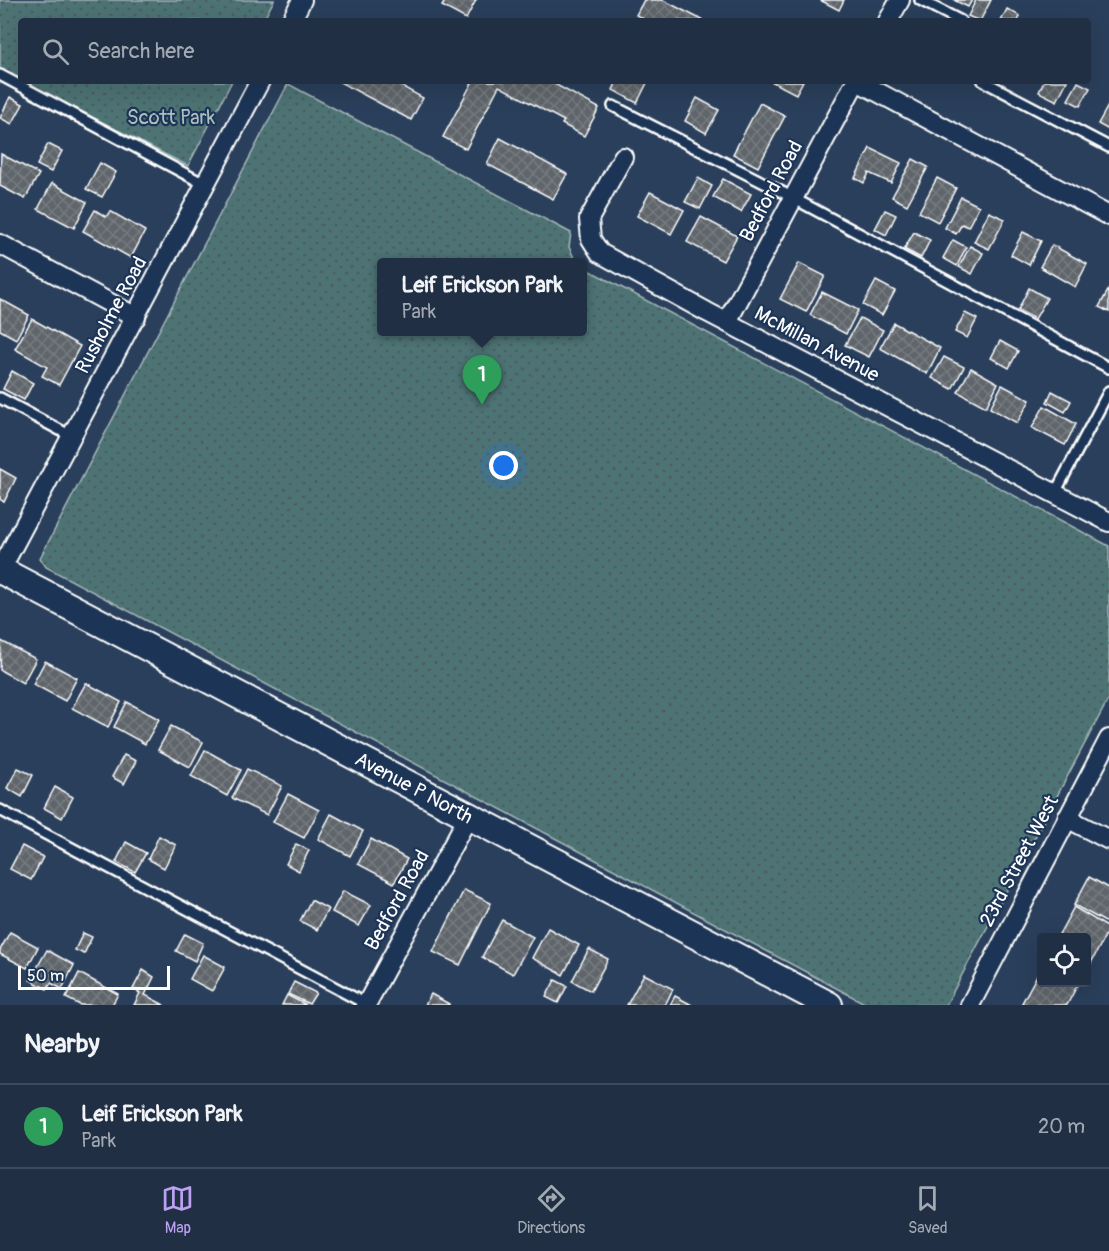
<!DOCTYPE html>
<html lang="en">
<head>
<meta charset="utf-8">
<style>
	body { margin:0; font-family:Pangolin,sans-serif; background:#28374b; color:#f1f3f6 }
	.controls { position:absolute; right:18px; bottom:18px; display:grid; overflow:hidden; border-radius:6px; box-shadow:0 6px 24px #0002 }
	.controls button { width:54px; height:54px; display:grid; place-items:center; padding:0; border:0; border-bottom:2px solid #3d4a5d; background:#202f44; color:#f1f3f6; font:30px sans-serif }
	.scale { position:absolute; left:18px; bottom:15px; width:152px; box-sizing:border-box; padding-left:6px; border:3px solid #fff; border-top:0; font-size:16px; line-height:21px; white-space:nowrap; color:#fff; -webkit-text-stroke:4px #1d3557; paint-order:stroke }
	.you { position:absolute; left:504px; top:466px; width:21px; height:21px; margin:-15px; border:4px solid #fff; border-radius:50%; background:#1a73e8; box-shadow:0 0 0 9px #1a73e833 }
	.badge { display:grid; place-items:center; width:39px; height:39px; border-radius:50%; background:#bca0f2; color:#fff; font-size:20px; font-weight:700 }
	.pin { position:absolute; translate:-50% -50px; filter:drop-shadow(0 2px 3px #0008) }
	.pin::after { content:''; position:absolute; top:32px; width:21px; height:18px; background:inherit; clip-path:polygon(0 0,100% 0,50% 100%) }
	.popup { position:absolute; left:377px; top:258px; width:210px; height:78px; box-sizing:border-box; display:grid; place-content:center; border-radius:6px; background:#202f44; filter:drop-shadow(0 2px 4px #0005); font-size:20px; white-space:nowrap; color:#a2a9b2 }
	.popup b { font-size:22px; color:#f1f3f6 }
	.popup::after { content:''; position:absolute; left:50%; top:100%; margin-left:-12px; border:12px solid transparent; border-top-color:#202f44 }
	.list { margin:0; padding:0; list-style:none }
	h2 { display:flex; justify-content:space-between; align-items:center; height:78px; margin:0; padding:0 24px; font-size:26px }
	h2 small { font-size:20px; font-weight:400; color:#a2a9b2 }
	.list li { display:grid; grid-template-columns:39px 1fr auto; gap:18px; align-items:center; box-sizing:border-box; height:84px; padding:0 24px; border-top:2px solid #3d4a5d }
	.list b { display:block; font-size:22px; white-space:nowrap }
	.list p { margin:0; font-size:20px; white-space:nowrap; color:#a2a9b2 }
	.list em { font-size:20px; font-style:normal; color:#a2a9b2 }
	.icon { flex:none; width:33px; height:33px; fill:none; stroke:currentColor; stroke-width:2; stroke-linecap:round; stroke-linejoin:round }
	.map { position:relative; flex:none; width:1109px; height:1005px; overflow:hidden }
	.search { position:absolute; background:#202f44; box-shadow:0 6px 24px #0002; left:18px; right:18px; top:18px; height:66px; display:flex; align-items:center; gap:15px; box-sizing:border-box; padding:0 21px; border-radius:6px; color:#a2a9b2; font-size:22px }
	.sheet { height:162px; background:#202f44 }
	nav { display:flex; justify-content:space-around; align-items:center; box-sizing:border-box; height:84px; border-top:2px solid #3d4a5d; background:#202f44; font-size:16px; color:#a2a9b2 }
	nav a { display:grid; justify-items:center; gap:3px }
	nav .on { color:#bca0f2 }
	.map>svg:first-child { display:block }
	.park { fill:url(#park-dots); stroke:#a6b9ba; stroke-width:1.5 }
	.building { fill:url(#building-cross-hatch); stroke:#fff; stroke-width:1.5 }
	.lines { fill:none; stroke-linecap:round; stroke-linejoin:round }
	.service-casing { stroke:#fff; stroke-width:14 }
	.minor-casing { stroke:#fff; stroke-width:22 }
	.secondary-casing { stroke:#fff; stroke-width:30 }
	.service { stroke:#1d3557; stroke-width:9 }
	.minor { stroke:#1d3557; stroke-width:18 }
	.secondary { stroke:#1d3557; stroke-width:26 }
	.labels { text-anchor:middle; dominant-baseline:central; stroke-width:4.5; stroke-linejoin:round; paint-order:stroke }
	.park-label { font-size:20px; fill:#afc0c1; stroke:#1d3557 }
	.street-label { font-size:20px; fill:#fff; stroke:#1d3557 }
</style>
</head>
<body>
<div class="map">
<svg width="1109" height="1005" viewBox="0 0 1109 1005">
	<defs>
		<pattern id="park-dots" width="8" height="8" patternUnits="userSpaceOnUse" patternTransform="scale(1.5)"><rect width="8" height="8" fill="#4e7375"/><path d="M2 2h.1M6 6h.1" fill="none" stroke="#4d5a5a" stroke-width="1.8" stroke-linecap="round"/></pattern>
		<pattern id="building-cross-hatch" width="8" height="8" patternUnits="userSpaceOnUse" patternTransform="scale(1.5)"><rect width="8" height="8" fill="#5e656a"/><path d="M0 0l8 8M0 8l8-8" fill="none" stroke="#767c80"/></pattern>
	</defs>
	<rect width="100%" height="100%" fill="#2a3f5b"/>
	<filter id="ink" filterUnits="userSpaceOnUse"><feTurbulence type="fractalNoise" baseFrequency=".0167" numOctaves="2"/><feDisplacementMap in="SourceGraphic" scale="12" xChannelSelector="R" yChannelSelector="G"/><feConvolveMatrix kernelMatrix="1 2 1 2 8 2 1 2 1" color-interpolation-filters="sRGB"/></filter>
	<g filter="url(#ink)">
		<g class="park">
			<polygon points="0,0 274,0 263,21 21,21 21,81 232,81 188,166 0,70"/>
			<polygon points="288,84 571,233 569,247 576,262 382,262 382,332 582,332 583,267 1109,546 1109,698 946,1005 868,1005 46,567 40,558"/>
		</g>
		<g class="building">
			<polygon points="446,0 476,0 466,19 442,6"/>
			<polygon points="644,0 663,0 704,21 647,21 636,15"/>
			<polygon points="820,0 844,0 839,10"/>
			<polygon points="954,0 972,0 968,7"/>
			<polygon points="976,0 991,0 980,21 968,16"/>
			<polygon points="1007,9 1020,16 1018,21 1001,21"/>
			<polygon points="338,81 392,81 423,98 411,120"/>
			<polygon points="473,81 549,81 599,108 584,136 562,124 564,121 499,86 466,149 443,137"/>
			<polygon points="617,81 648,81 637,103 613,90"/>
			<polygon points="771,81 803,81 796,94"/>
			<polygon points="1044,81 1067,81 1057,101 1039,92"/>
			<polygon points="1078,82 1090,88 1080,106 1068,100"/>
			<polygon points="10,97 23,104 12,124 0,118"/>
			<polygon points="697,98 719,110 706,133 685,121"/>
			<polygon points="760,103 785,116 758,167 733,154"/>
			<polygon points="1109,104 1109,130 1098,124"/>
			<polygon points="500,138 567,174 553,199 487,164"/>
			<polygon points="48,144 62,151 51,172 37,165"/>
			<polygon points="870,148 901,163 891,183 869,173 864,183 855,178"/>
			<polygon points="1,154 39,174 25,199 0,186"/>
			<polygon points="913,159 928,167 907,205 892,197"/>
			<polygon points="100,163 116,172 102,197 86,189"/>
			<polygon points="698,178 712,186 700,209 685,202"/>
			<polygon points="937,178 956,188 938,222 919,212"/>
			<polygon points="723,179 751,194 741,212 713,197"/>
			<polygon points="52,183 87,202 74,228 38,209"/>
			<polygon points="650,192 684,210 671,234 637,216"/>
			<polygon points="961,197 979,206 968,227 962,224 956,234 945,228"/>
			<polygon points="95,210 106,217 110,211 145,231 131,258 83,231"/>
			<polygon points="885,210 896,215 886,235 875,229"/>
			<polygon points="989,212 1005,219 989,249 974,242"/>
			<polygon points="701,217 737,236 723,261 687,242"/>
			<polygon points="914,232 930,240 921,258 904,249"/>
			<polygon points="1023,232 1041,241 1029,265 1011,255"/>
			<polygon points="953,240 966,247 957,266 943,258"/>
			<polygon points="1052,245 1087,264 1075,287 1040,267"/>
			<polygon points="970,246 983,253 972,274 959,267"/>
			<polygon points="799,263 825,276 806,312 780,299"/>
			<polygon points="876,281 895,291 882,315 863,305"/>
			<polygon points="1029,288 1047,298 1035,319 1018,310"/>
			<polygon points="1109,289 1109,312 1099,307"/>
			<polygon points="822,292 858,310 846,334 810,315"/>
			<polygon points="0,299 29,315 16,339 0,330"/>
			<polygon points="965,313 977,319 967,338 955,332"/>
			<polygon points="860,318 883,330 869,357 845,345"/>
			<polygon points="32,319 80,346 59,385 42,376 47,367 15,349"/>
			<polygon points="894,323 940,348 927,374 880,348"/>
			<polygon points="1000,341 1018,351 1009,368 991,358"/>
			<polygon points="944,357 964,367 952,389 932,378"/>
			<polygon points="971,368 998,383 986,407 958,392"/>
			<polygon points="12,371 33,383 24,400 3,389"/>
			<polygon points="1002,385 1030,400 1017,423 990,408"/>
			<polygon points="1052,391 1071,401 1065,412 1047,402"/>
			<polygon points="1044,406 1076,424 1065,445 1032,428"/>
			<polygon points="0,469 16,478 4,502 0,499"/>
			<polygon points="1,641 36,659 23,683 0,670"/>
			<polygon points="45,661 77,678 65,701 33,684"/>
			<polygon points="86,683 121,702 108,727 72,708"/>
			<polygon points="127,702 159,719 145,744 114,727"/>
			<polygon points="171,726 203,742 190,767 158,750"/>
			<polygon points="205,750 241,770 227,796 191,776"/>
			<polygon points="124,755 136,761 124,784 112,777"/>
			<polygon points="18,768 33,775 22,797 7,788"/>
			<polygon points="247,769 282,786 267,815 232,798"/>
			<polygon points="55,787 73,797 62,818 44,808"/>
			<polygon points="288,794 319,810 304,838 273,822"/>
			<polygon points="331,814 363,831 350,856 318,839"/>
			<polygon points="159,836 176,845 164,868 148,859"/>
			<polygon points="371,839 407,859 394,883 358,864"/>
			<polygon points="126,842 146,853 135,872 116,862"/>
			<polygon points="296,844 309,850 299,871 286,864"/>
			<polygon points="22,846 43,857 31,880 10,869"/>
			<polygon points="1089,877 1109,888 1109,924 1074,905"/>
			<polygon points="464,890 491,903 460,965 433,952"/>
			<polygon points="343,891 371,905 359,926 332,912"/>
			<polygon points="311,900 328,909 317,930 300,921"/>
			<polygon points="1074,907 1109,928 1086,973 1086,938 1057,938"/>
			<polygon points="502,920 533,937 513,974 482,957"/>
			<polygon points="548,928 579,945 563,975 532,958"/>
			<polygon points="10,932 38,947 27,968 0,954 0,950"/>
			<polygon points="83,933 92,937 84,954 75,950"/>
			<polygon points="185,934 203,943 195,961 176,951"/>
			<polygon points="589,949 608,959 591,991 572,981"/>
			<polygon points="47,950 74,965 62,989 51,983 47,989 30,980"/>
			<polygon points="203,955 225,967 212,991 190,979"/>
			<polygon points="1042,966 1042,982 1079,982 1067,1005 1026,1005 1022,1003"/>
			<polygon points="143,970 154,977 145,995 164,1005 134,1005 140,993 133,989"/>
			<polygon points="79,973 118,994 112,1005 80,1005 66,998"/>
			<polygon points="644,974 673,989 665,1005 627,1005"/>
			<polygon points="555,980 567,986 558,1003 546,997"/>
			<polygon points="294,982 316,993 309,1004 288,994"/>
			<polygon points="431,994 449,1004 449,1005 425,1005"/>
			<polygon points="287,995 306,1005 282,1005"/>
			<polygon points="675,996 692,1005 670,1005"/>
		</g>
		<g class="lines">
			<defs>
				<g id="service">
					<polyline points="920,0 961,21"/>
					<polyline points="0,75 206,185"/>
					<polyline points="983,81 1109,147"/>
					<polyline points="613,106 780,191 1109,368"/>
					<polyline points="0,398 71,436"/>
					<polyline points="1055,493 1109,391"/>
					<polyline points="0,810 368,1005"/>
				</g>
				<g id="minor">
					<polyline points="291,21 302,0"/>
					<polyline points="888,21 900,0"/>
					<polyline points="857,81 1109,216"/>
					<polyline points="623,157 589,219 591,239 600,253 707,312 1109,522"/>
					<polyline points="0,244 136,317"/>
					<polyline points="727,322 856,81"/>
					<polyline points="0,571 260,81"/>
					<polyline points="1067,818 1109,840"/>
					<polyline points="366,1005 468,817"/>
					<polyline points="970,1005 1109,739"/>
				</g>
				<polyline id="secondary" points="0,570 829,1005"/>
			</defs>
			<use href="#service" class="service-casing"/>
			<use href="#minor" class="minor-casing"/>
			<use href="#secondary" class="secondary-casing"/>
			<use href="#service" class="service"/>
			<use href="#minor" class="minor"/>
			<use href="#secondary" class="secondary"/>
		</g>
	</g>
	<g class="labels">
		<g class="park-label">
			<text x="171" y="117">Scott Park</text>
		</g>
		<g class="street-label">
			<text transform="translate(771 191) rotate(-62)">Bedford Road</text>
			<text transform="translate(111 315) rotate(-62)">Rusholme Road</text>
			<text transform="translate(817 344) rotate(28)">McMillan Avenue</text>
			<text transform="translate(414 788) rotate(28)">Avenue P North</text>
			<text transform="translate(1019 861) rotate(-62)">23rd Street West</text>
			<text transform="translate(397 900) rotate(-61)">Bedford Road</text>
		</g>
	</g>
</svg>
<div class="controls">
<button><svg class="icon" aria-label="locate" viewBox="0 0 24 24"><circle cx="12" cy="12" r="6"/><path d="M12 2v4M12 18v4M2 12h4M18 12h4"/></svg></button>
</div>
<div class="scale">50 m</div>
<div class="you"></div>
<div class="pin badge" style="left:482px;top:405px;background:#2e9e5b">1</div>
<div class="popup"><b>Leif Erickson Park</b>Park</div>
<div class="search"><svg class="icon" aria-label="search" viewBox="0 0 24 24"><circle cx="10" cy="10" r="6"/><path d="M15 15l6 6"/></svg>Search here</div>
</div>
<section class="sheet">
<h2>Nearby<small></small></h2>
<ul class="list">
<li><span class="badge" style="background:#2e9e5b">1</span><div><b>Leif Erickson Park</b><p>Park</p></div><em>20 m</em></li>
</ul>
</section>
<nav>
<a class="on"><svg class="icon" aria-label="map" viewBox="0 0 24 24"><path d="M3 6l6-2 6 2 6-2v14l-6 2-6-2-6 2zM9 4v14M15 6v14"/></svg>Map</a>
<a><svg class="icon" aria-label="directions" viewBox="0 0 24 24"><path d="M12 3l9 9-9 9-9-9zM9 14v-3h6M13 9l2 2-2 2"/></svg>Directions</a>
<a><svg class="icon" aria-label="saved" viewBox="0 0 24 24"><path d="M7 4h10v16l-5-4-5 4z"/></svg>Saved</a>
</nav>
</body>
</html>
